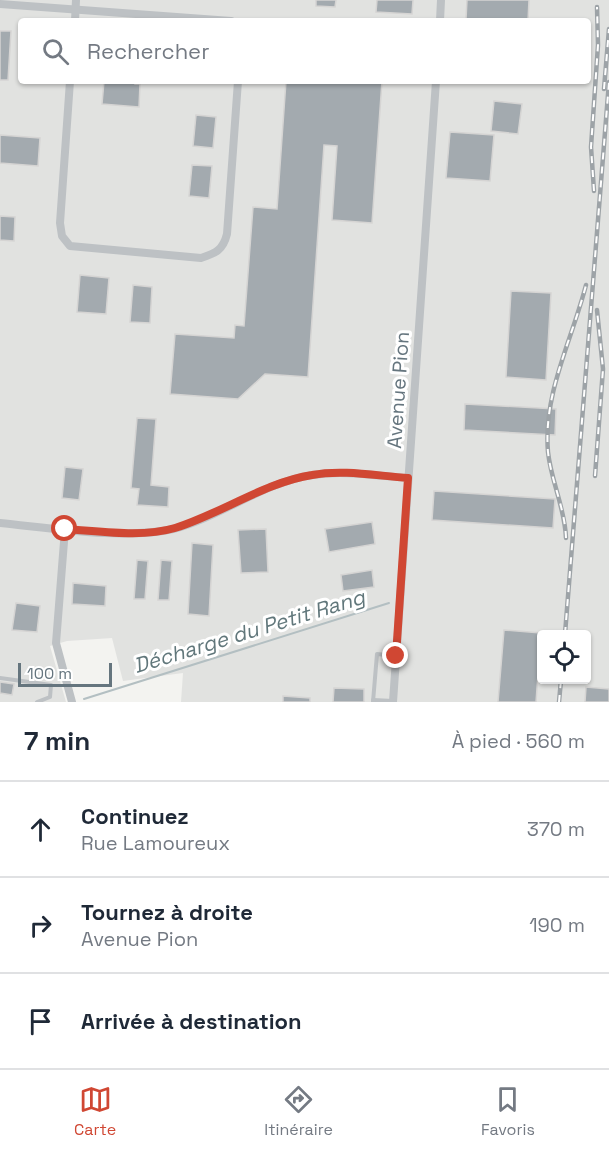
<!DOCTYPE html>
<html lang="fr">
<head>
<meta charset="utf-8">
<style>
	body { margin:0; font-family:"Space Grotesk",sans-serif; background:#f6f6f7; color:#1f2937 }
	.controls { position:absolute; right:18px; bottom:18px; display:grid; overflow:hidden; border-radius:6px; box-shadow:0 2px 4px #0004 }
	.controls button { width:54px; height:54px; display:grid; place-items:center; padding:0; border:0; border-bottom:2px solid #e0e1e3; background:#fff; color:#1f2937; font:30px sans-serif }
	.scale { position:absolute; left:18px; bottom:15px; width:94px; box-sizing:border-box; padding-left:6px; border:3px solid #65757e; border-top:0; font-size:16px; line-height:21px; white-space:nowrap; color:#65757e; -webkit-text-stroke:4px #fff; paint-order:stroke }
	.stop { position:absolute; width:18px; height:18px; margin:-14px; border:4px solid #d04733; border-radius:50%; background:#fff }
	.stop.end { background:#d04733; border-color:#fff; box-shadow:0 2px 6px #0008 }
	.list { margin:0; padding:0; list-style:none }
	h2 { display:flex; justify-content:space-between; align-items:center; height:78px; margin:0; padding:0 24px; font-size:26px }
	h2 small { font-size:20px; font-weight:400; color:#747a83 }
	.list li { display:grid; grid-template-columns:39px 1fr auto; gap:18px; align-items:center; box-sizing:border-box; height:96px; padding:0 24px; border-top:2px solid #e0e1e3 }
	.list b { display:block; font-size:22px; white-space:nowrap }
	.list p { margin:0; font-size:20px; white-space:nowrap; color:#747a83 }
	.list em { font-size:20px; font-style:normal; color:#747a83 }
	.icon { flex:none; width:33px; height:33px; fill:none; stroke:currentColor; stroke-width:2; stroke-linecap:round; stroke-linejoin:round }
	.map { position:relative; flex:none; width:609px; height:702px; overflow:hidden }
	.search { position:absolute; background:#fff; box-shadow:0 2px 4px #0004; left:18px; right:18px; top:18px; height:66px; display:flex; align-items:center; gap:15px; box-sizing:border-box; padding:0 21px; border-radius:6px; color:#747a83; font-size:22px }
	.sheet { height:366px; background:#fff }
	nav { display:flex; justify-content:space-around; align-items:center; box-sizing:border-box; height:84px; border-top:2px solid #e0e1e3; background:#fff; font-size:16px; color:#747a83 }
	nav a { display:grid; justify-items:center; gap:3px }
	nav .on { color:#d04733 }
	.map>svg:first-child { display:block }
	.built { fill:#e1e2e0; fill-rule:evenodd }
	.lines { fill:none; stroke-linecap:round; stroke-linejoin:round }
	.stream { stroke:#b3bfc2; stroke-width:2 }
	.building { fill:#a3aaaf; stroke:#d5d4d3; stroke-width:1.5 }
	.lane { stroke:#bdc1c4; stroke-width:4 }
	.street { stroke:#bdc1c4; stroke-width:8 }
	.rail-casing { stroke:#9da3a7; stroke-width:4.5 }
	.rail { stroke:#fff; stroke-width:2; stroke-dasharray:7; stroke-linecap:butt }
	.route { stroke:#d04733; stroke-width:8 }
	.labels { text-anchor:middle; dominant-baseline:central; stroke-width:6; stroke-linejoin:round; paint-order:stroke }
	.street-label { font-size:20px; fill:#65757e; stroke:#fff }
	.water-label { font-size:21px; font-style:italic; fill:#61777b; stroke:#fff }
</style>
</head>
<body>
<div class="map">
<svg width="609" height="702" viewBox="0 0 609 702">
	<rect width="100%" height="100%" fill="#f3f3f0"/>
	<path class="built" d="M0 0H609V702H181L183 673 123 681 112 638 67 641 50 646 66 702H0ZM21 21H588V81H21ZM542 634H586V680H542Z"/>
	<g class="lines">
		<polyline class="stream" points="84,699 389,603"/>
	</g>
	<g class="building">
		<polygon points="316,0 336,0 335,7 316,6"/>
		<polygon points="377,0 413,0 412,14 376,12"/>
		<polygon points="467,0 529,0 528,21 466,19"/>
		<polygon points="0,31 11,31 8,80 0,80"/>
		<polygon points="104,81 135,81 135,84 140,84 139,107 102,104"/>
		<polygon points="286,81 382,81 372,223 332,220 337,146 324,145 308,377 265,374 238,399 170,394 175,334 234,338 235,325 244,326 253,207 277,209"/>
		<polygon points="494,101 522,104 518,134 491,131"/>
		<polygon points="196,115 216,117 213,148 193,146"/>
		<polygon points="450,132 494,135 490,181 446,178"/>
		<polygon points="0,135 40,138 38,166 0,163"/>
		<polygon points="192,165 212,166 209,198 189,196"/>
		<polygon points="0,216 15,217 14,241 0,240"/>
		<polygon points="80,275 109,278 106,314 77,312"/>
		<polygon points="133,285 152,287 150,323 130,322"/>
		<polygon points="511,291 551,293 546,380 506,377"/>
		<polygon points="465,404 556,409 555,435 464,430"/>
		<polygon points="137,418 156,419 151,485 169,487 168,507 137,505 139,489 131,488"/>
		<polygon points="65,467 83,469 79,500 62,498"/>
		<polygon points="434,491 555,499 553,528 432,520"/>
		<polygon points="372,522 375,544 329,552 325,529"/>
		<polygon points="266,529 268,572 241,573 238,530"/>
		<polygon points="192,543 213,545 209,616 188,614"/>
		<polygon points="137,560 148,561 145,599 134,599"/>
		<polygon points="161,560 172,561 169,600 158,600"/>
		<polygon points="372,570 374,587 343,591 341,575"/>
		<polygon points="73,583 106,586 105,606 72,604"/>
		<polygon points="16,603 40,606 37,632 12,630"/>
		<polygon points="504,630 541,633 536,702 498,702"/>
		<polygon points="0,682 14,684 12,695 0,693"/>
		<polygon points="586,687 609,689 609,702 585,702"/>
		<polygon points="334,688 364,689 364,702 333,702"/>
		<polygon points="283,696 310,698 310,702 283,702"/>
	</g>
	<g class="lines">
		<g class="lane">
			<polyline points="0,678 51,685 50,697 37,702"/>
			<polyline points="373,700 393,701"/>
			<polyline points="373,702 377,654 396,656"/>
		</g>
		<g class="street">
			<polyline points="0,4 231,21"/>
			<polyline points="75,21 76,0"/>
			<polyline points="440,21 441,0"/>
			<path d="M70 81 60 223 62 236 70 246 201 258C216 253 223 250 227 234L238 81"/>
			<path d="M0 523C51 528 124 540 173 529 221 517 263 482 313 475 344 470 377 476 408 478"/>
			<polyline points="65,529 56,643 72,702"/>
			<polyline points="393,702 436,81"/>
		</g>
		<defs>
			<g id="rail">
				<polyline points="604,89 609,29"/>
				<polyline points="594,191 591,147 598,45 597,7"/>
				<polyline points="595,476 603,369 597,310"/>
				<path d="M566 538C565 508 551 481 548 452 543 393 572 340 586 285"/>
				<polyline points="565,634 609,82"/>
				<polyline points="559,702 561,680"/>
			</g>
		</defs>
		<use href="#rail" class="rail-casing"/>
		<use href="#rail" class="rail"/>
	</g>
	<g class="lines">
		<path class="route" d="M65 529C100 531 141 538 175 528 220 514 266 482 312 475 343 469 377 476 408 478L396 656"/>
	</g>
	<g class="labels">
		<g class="street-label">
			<text transform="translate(398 390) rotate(-86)">Avenue Pion</text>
		</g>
		<g class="water-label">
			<text transform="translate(249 631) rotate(-17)">Décharge du Petit Rang</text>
		</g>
	</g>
</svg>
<div class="controls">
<button><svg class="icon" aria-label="locate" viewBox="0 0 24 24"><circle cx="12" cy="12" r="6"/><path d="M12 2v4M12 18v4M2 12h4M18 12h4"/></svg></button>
</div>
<div class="scale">100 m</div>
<div class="stop" style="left:65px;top:529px"></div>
<div class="stop end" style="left:396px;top:656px"></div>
<div class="search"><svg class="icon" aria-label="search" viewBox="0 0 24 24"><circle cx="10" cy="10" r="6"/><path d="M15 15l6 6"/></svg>Rechercher</div>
</div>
<section class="sheet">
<h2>7 min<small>À pied · 560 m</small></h2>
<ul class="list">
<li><svg class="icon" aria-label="ahead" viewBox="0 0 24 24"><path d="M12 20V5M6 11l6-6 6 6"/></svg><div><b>Continuez</b><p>Rue Lamoureux</p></div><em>370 m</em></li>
<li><svg class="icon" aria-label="right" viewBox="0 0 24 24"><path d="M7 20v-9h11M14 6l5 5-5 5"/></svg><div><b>Tournez à droite</b><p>Avenue Pion</p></div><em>190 m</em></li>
<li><svg class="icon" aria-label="arrive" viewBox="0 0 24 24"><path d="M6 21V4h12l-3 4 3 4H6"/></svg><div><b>Arrivée à destination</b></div></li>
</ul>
</section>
<nav>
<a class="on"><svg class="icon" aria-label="map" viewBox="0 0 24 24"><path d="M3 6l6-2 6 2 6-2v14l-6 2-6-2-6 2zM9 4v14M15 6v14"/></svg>Carte</a>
<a><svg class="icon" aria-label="directions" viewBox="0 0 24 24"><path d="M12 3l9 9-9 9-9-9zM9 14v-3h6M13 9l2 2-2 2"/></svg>Itinéraire</a>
<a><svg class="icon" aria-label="saved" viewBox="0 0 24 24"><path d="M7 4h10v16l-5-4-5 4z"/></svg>Favoris</a>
</nav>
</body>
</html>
